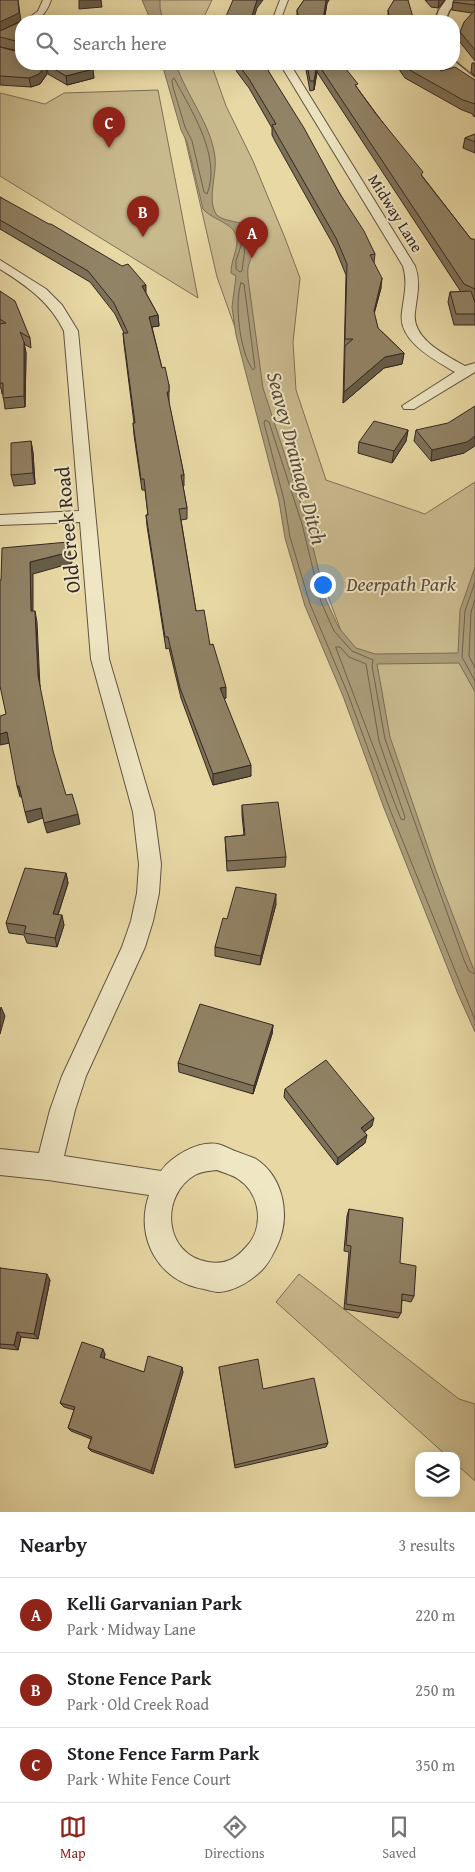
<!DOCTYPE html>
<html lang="en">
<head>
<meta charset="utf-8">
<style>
	body { margin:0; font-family:"Gentium Book Plus",serif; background:#f6f6f6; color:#202124 }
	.controls { position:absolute; right:15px; bottom:15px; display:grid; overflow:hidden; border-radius:10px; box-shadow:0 2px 12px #0003 }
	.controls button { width:45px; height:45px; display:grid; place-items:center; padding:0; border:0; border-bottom:1px solid #e0e0e0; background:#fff; color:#202124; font:25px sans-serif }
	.you { position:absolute; left:322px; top:584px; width:18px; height:18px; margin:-12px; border:4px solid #fff; border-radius:50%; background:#1a73e8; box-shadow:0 0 0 8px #1a73e833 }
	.badge { display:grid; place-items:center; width:32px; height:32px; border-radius:50%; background:#8f2418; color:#fff; font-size:16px; font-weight:700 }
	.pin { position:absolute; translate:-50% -41px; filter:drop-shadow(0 1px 2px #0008) }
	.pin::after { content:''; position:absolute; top:26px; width:18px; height:15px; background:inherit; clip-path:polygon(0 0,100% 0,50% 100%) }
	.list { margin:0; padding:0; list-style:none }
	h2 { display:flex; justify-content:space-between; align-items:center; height:65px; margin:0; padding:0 20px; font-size:21px }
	h2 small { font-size:16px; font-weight:400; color:#757577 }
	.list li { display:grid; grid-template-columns:32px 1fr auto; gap:15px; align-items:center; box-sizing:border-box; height:75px; padding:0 20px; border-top:1px solid #e0e0e0 }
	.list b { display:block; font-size:19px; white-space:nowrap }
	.list p { margin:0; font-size:16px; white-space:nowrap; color:#757577 }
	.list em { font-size:16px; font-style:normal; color:#757577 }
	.icon { flex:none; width:28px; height:28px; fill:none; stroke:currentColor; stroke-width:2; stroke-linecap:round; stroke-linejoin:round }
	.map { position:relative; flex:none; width:475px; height:1512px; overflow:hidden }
	.search { position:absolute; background:#fff; box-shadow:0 2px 12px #0003; left:15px; right:15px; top:15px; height:55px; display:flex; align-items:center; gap:12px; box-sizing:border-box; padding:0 18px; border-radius:20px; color:#757577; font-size:19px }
	.sheet { height:290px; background:#fff }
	nav { display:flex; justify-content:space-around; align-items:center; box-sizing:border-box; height:70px; border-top:1px solid #e0e0e0; background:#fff; font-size:14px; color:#757577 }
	nav a { display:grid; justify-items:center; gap:2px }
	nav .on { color:#8f2418 }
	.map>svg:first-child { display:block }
	.green { fill:#c9ba8e; stroke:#7e7058 }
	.water { fill:#aa9c78; stroke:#7b6d56 }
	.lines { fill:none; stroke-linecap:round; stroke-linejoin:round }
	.shore { stroke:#6f624d; stroke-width:1 }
	.minor-casing { stroke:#615342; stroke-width:2 }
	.tertiary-casing { stroke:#615342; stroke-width:3 }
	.minor { fill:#efe6c4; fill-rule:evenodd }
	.tertiary { fill:#efe6c4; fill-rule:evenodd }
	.wall { fill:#7d7158; stroke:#342722 }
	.shaded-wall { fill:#665c47; stroke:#342722 }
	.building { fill:#918366; stroke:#342722 }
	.labels { text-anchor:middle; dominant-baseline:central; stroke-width:4; stroke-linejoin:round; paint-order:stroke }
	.far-street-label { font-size:16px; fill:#342722; stroke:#efe6c4 }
	.street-label { font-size:20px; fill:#342722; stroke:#efe6c4 }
	.park-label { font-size:20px; font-style:italic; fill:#594c3d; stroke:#efe6c4 }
	.water-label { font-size:21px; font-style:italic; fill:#574a3c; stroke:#efe6c4 }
</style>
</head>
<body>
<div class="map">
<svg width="475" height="1512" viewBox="0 0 475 1512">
	<rect width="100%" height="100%" fill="#e7d8a4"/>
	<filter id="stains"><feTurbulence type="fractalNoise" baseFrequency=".004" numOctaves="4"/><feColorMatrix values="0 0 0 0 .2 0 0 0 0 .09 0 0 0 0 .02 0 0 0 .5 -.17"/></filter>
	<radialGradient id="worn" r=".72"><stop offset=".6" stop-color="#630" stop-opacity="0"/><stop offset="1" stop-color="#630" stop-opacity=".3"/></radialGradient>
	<g class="green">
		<polygon points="154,0 212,0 202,21 158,21"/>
		<polygon points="168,64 209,64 214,72 226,106 253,161 285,238 300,278 293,342 296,390 326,480 425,514 475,482 475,989 279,465 242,347 217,277"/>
		<polygon points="158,90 198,298 0,176 0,93 45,104 64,93"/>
		<polygon points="299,1274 459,1399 475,1404 475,1481 456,1464 456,1456 447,1456 276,1302"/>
	</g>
	<g class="water">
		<polygon points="142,0 160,0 160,8 163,21 151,21"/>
		<path d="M162 64H176C186 95 211 124 215 157 217 175 207 199 216 214 220 220 237 222 245 224 249 233 255 244 252 255 249 265 247 266 248 278L263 388 307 523 326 600 339 628 356 648 375 654 458 653 460 610 475 567V692L459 663 377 664 390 737 436 871 475 973V1032L458 994 384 808 343 696 305 606 285 538 279 501 236 335 232 307 236 276 231 273C231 261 236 254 237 242 238 223 213 221 203 209L187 142 181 130Z"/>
	</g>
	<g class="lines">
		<g class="shore">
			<path d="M174 78C191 110 222 157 207 194L204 192 192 141 185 127 173 87 172 81Z"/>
			<polygon points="244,238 246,240 242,271 240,272 236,269 236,261"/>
			<path d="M241 283 244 284 255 368 253 370C240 353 234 303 241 283Z"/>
			<polyline points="475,582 465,611 462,657 475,681"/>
			<polyline points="475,600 471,612 469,656 475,668"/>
			<polygon points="336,647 340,647 349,657 366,664 379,741 405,817 404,820 401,819 395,804"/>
			<polyline points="475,974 469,971 464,960 385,739 372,666 373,660 352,651 334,631 321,602 302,524 269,422 265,420 264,423 284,500 290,537 310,604 348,694 389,807 475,1020"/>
		</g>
		<defs>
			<g id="minor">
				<path d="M43 0H51C46 14 40 21 25 21L38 11Z"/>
				<polygon points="280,0 288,0 280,21 272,21"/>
				<path d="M280 64H290L415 266C421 283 417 295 415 312 411 339 446 355 465 366L475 363V372L414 409H404L402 406 455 372C435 360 397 341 402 312 404 295 408 283 403 266Z"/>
				<path d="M0 260 46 289 62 305 78 331 109 659 154 812 161 864 159 893 153 921 145 947 86 1076 75 1110 64 1156 161 1171C172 1156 198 1141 217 1144 223 1145 230 1149 235 1151 242 1154 250 1156 256 1159 285 1178 291 1219 276 1248 272 1256 269 1263 262 1270 252 1280 235 1291 219 1292 214 1292 209 1290 204 1289 159 1282 134 1238 149 1195L48 1180 0 1175V1149L39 1153 50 1110 62 1076 122 947 131 921 137 893 139 864 133 812 91 659 80 522 0 525V515L79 511 64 331C50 302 27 286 0 269ZM217 1170C224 1173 233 1175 238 1179 260 1193 265 1226 247 1246 236 1259 225 1265 208 1262 164 1255 159 1196 195 1175 202 1171 209 1171 217 1170Z"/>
			</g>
			<g id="tertiary">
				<polygon points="446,0 457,0 449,11 445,21 435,21 439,10"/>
				<polygon points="454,61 475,78 475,88 451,73 444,64 454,64"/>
			</g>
		</defs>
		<use href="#minor" class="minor-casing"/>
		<use href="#tertiary" class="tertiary-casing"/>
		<use href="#minor" class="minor"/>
		<use href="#tertiary" class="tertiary"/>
	</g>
	<g class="wall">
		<polygon points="304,0 329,0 327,3 324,21 297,21 297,10"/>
		<polygon points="425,0 445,0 438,8 431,7"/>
		<polygon points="475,0 475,61 459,41 460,32 472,13 452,10 453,2"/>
		<polygon points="388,10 414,21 388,21"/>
		<polygon points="21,29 21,64 47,74 40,84 31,87 0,85 0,47 19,52 20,51 0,47 0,31"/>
		<polygon points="472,63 475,63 475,76 471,72"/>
		<polygon points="50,64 143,64 89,67 94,78 67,85 48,74 47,65"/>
		<polygon points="234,64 264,64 375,254 374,263 381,288 374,314 378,328 404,353 402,364 384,368 343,403 346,275 335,248 275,141 272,135 272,128 249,88 237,72"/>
		<polygon points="305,64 342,64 358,89 423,177 471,239 475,240 475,300 474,300 475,303 475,325 454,325 448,302 450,292 461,292 317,72 314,90 310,91"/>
		<polygon points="398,64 434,64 441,71 475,80 475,117 473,116 473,114 462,110 405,78 400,71"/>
		<polygon points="475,134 475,153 463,148 465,138"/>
		<polygon points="0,197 146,293 158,315 159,326 152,327 162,368 169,385 169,403 184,475 184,486 183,486 187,508 187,519 181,520 196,611 210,645 226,698 224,699 251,776 213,785 181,698 169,648 166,649 147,526 146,515 148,515 145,490 142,490 134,435 133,423 134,423 124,344 123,333 124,333 115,314 90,282 0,229"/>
		<polygon points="0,291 30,338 31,348 24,344 26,353 25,407 5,409 3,394 2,394 1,388 0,388"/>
		<polygon points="408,430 406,441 392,463 358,453 359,442"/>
		<polygon points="416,430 464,453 431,461 414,441"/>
		<polygon points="31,441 33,453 35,484 14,486 11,475"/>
		<polygon points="242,805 286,857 285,867 227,871 225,837 244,835 242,815"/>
		<polygon points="66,873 68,883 58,915 64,925 57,947 27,943 24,935 9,933 6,923"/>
		<polygon points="276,904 260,965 215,956 215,947 227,919"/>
		<polygon points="273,1025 272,1034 253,1094 179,1072 178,1063"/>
		<polygon points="285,1089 372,1126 364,1132 365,1143 337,1165 284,1097"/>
		<polygon points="349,1209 400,1263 414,1296 411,1302 402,1300 401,1313 398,1318 344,1309 349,1252 344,1251 347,1216"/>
		<polygon points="0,1268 50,1280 38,1339 21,1337 18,1350 0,1348"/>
		<polygon points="105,1354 104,1359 144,1372 183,1372 153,1474 91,1451 88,1448 91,1439 71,1431 68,1428 74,1410 64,1407 60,1403"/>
		<polygon points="219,1367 328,1443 326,1447 235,1468"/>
	</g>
	<g class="shaded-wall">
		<polygon points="18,0 21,21 0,31 0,22"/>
		<polygon points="79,0 101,0 102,7 79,9"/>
		<polygon points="257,0 263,0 257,8 253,21 251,21 251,19"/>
		<polygon points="326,0 329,0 327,3 324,21 323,21"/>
		<polygon points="439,0 445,0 438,8"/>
		<polygon points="317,64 317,72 314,90 314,81"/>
		<polygon points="46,65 47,74 40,84 31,87 29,78"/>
		<polygon points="93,69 94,78 67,85 66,76"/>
		<polygon points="382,278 381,288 372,321 374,311"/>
		<polygon points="146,285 146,296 142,286"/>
		<polygon points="158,315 159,326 150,327 149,317"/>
		<polygon points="24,342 26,353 25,407 24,396"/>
		<polygon points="404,353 402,364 384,368 343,403 344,392 385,357"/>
		<polygon points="408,430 406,441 392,463 394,451"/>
		<polygon points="475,436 475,446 464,453 431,461 432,450"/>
		<polygon points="31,441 33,453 35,484 33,473"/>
		<polygon points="70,552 72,563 33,574 33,622 31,611 30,562"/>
		<polygon points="35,611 37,622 40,687 38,676"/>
		<polygon points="226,687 226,698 220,699 220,688"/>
		<polygon points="7,732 10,743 0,745 0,734"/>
		<polygon points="251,765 251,776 213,785 213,774"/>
		<polygon points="17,786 19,786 22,796 20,797"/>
		<polygon points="41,808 43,818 28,823 25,812"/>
		<polygon points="78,814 80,824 47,833 44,823"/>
		<polygon points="66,873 68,883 55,924 53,914"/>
		<polygon points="276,894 276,904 260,965 261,956"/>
		<polygon points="62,915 64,925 57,947 55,938"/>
		<polygon points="1,1007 5,1016 0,1034 0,1012"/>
		<polygon points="273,1025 272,1034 253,1094 254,1086"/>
		<polygon points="374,1118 372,1126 359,1136 361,1128"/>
		<polygon points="367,1135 365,1143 337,1165 338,1158"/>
		<polygon points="47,1274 50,1280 38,1339 34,1334"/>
		<polygon points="17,1332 21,1337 18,1350 14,1345"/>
		<polygon points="103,1349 105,1354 103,1362 100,1357"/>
		<polygon points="182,1367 183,1372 153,1474 151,1471"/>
	</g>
	<g class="building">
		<polygon points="0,0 18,0 19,13 0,22"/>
		<polygon points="233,0 257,0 251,19 251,21 224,21"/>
		<polygon points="304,0 326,0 323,21 299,21 297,10"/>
		<polygon points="394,0 408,0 414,21 390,21 388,10"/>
		<polygon points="454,0 475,0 475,5 453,2"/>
		<polygon points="475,10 475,50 460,32 464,22"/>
		<polygon points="60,16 72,21 54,21"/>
		<polygon points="20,22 21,32 21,48 20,42 0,37 0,31"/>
		<polygon points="0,47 19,52 21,50 21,64 43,64 46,65 39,74 29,78 0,76"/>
		<polygon points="50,64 84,64 93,69 66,76 47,65"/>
		<polygon points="238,64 264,64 304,128 340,194 364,231 375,254 370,255 382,278 374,311 378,328 404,353 385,357 344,392 345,346 353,339 345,339 347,264 336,238 275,131 272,125 276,124 249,79"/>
		<polygon points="307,64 317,64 314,81 310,81"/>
		<polygon points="318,64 342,64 358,84 355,85 376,114 423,172 421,175 471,239 474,239 475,240 475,289 464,284"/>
		<polygon points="402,64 434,64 441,71 455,67 475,80 475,104 463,100 406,68"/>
		<polygon points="475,134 475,142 465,138"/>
		<polygon points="0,197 49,224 51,224 122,266 128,264 146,285 142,286 158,315 149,317 162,368 165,367 169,385 169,392 167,392 184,475 181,475 187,508 179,509 196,611 204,610 210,645 213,644 226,687 220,688 251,765 213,774 180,688 168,637 165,637 146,515 148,515 144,479 141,479 133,423 135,423 123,333 128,333 114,303 88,271 0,220"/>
		<polygon points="0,291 15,301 30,338 20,332 24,342 24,396 3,398 3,383 0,383 0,324 6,323 0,319"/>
		<polygon points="471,291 475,303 475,314 456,314 450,292"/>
		<polygon points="475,406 475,436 467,442 432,450 416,430 448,423"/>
		<polygon points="374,421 408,430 394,451 359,442"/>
		<polygon points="31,441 33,473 11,475 11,443"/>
		<polygon points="68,542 70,552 30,562 31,611 35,611 38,676 53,751 66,795 72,794 78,814 44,823 41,808 25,812 19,786 17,786 7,732 0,734 0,716 6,714 0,686 0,580 1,580 2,548"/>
		<polygon points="278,802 286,857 227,861 225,837 245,835 242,805"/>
		<polygon points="25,868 66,873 53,914 62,915 55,938 24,933 26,926 6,923"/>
		<polygon points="236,887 276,894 261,956 215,947 223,918 227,919"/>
		<polygon points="200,1004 273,1025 254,1086 178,1063"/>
		<polygon points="326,1060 374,1118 361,1128 367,1135 338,1158 285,1089"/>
		<polygon points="349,1209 403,1218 400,1263 416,1266 414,1296 402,1294 401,1313 346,1304 351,1246 346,1245"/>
		<polygon points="0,1268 47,1274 34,1334 17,1332 14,1345 0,1344"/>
		<polygon points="82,1342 103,1349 100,1357 144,1372 148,1356 182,1367 151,1471 88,1448 92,1437 68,1428 75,1407 60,1403"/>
		<polygon points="258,1359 263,1389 314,1378 328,1443 235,1465 219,1367"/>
	</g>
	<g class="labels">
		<g class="far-street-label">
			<text transform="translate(396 213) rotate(58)">Midway Lane</text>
		</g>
		<g class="street-label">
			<text transform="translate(67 530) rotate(-95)">Old Creek Road</text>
		</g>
		<g class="park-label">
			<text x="401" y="583">Deerpath Park</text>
		</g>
		<g class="water-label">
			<text transform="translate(297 458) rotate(75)">Seavey Drainage Ditch</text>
		</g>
	</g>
	<rect width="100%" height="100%" filter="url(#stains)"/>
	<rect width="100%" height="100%" fill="url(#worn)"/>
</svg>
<div class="controls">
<button><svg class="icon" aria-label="layers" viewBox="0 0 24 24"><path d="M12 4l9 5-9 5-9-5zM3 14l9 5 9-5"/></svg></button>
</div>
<div class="you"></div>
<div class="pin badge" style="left:252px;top:258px">A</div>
<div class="pin badge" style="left:143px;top:237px">B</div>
<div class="pin badge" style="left:109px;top:148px">C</div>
<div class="search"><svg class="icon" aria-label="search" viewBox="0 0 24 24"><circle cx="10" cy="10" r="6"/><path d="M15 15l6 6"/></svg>Search here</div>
</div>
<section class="sheet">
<h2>Nearby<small>3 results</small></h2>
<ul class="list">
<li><span class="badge">A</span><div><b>Kelli Garvanian Park</b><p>Park · Midway Lane</p></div><em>220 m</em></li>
<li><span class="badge">B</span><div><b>Stone Fence Park</b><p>Park · Old Creek Road</p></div><em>250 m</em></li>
<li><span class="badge">C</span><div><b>Stone Fence Farm Park</b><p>Park · White Fence Court</p></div><em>350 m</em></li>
</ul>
</section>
<nav>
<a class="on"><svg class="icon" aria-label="map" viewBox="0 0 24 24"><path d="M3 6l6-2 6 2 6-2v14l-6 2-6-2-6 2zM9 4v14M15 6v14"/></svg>Map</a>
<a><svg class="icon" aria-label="directions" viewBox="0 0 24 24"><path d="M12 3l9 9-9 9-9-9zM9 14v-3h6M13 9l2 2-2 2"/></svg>Directions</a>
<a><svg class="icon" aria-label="saved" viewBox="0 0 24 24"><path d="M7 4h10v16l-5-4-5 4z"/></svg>Saved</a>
</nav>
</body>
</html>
